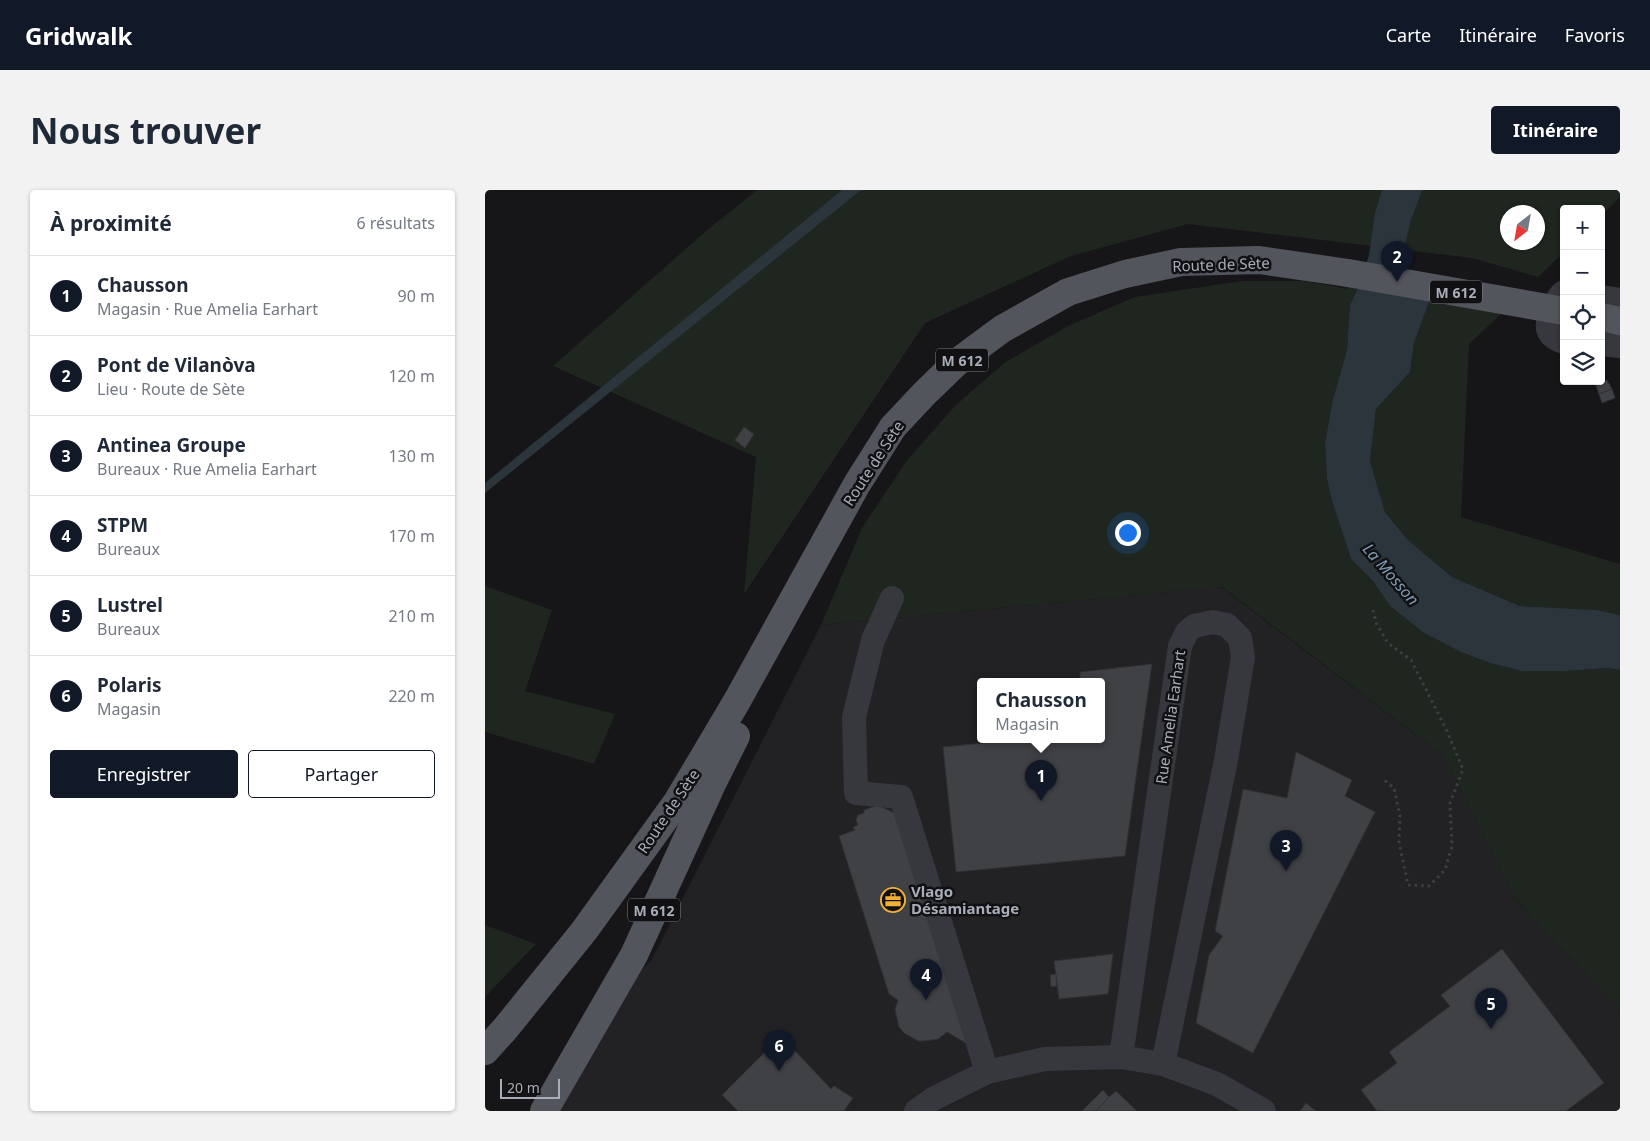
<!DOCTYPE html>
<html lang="fr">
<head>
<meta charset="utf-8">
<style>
	body { margin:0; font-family:"Noto Sans",sans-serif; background:#f2f2f3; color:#1f2937 }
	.controls { position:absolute; right:15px; top:15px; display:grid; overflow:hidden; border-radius:5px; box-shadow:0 1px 4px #0004 }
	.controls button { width:45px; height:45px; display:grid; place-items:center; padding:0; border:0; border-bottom:1px solid #e0e1e3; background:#fff; color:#1f2937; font:25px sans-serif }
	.compass { position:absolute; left:1015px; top:15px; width:45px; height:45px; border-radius:50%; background:#fff; box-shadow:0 1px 4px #0004; rotate:211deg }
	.scale { position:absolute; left:15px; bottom:12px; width:60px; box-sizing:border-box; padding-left:5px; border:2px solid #a8adb8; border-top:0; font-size:14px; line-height:18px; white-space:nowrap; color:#a8adb8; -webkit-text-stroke:4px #111113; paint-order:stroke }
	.you { position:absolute; left:642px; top:342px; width:18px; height:18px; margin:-12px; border:4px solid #fff; border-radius:50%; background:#1a73e8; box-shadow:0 0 0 8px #1a73e833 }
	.badge { display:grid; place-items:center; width:32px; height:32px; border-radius:50%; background:#111827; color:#fff; font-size:16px; font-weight:700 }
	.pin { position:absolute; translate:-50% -41px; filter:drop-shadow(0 1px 2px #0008) }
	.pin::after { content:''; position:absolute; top:26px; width:18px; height:15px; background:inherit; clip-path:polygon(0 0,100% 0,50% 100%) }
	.popup { position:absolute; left:492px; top:488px; width:128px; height:65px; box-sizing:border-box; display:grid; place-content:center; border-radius:5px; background:#fff; filter:drop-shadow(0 1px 4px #0005); font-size:16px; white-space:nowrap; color:#747a83 }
	.popup b { font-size:19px; color:#1f2937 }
	.popup::after { content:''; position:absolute; left:50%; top:100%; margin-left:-10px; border:10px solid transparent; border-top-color:#fff }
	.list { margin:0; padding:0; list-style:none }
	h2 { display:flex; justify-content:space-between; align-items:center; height:65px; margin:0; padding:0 20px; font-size:21px }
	h2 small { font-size:16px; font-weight:400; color:#747a83 }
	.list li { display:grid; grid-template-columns:32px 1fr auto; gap:15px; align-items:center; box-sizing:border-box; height:80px; padding:0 20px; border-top:1px solid #e0e1e3 }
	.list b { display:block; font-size:19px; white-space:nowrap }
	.list p { margin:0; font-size:16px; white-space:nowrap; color:#747a83 }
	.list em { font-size:16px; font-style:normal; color:#747a83 }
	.actions { display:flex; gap:10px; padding:15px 20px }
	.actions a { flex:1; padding:11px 0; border:1px solid #111827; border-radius:5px; text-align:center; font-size:18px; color:#111827 }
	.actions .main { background:#111827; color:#fff }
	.icon { flex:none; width:28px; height:28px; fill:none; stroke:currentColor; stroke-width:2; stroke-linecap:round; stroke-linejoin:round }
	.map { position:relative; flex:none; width:1135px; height:921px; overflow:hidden; border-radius:5px }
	header { display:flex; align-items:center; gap:30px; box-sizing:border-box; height:70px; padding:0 25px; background:#111827; color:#fff }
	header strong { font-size:24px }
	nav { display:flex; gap:28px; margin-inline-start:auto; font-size:18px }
	.intro { display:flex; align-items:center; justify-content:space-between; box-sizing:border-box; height:120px; padding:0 30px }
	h1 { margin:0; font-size:35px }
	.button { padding:12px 22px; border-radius:5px; background:#111827; color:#fff; font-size:18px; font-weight:700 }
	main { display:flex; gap:30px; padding:0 30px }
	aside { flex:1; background:#fff; border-radius:5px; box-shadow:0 1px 4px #0004 }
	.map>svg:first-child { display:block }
	.built { fill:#222225; fill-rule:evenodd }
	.green { fill:#1e261f; fill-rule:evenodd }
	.water { fill:#2c353c }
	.building { fill:#404145; stroke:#303034 }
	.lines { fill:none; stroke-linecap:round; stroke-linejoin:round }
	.path { stroke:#3d3f44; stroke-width:3; stroke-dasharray:2.5 4; stroke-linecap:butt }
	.minor { stroke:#37383d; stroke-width:24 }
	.major { stroke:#53555c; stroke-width:28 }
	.major-bridge { stroke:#53555c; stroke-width:28 }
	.labels { text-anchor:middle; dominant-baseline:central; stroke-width:5; stroke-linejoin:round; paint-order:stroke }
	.shield { fill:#111113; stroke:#7b7e86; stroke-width:1 }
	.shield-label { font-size:14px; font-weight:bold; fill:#a8adb8 }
	.street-label { font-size:15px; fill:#a8adb8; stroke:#111113 }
	.poi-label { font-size:15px; font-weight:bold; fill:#a8adb8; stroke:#111113; text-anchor:start }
	.water-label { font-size:16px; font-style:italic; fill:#7f9bb3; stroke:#111113 }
</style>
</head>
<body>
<header>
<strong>Gridwalk</strong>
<nav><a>Carte</a><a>Itinéraire</a><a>Favoris</a></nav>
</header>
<div class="intro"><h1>Nous trouver</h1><a class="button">Itinéraire</a></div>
<main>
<aside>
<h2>À proximité<small>6 résultats</small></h2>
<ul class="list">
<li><span class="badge">1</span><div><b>Chausson</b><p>Magasin · Rue Amelia Earhart</p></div><em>90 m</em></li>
<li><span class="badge">2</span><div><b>Pont de Vilanòva</b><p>Lieu · Route de Sète</p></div><em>120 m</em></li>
<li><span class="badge">3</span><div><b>Antinea Groupe</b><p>Bureaux · Rue Amelia Earhart</p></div><em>130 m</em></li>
<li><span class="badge">4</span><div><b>STPM</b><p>Bureaux</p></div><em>170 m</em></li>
<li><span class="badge">5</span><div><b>Lustrel</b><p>Bureaux</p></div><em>210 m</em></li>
<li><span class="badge">6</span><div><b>Polaris</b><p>Magasin</p></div><em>220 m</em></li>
</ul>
<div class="actions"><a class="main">Enregistrer</a><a>Partager</a></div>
</aside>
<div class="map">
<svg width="1135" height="921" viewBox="0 0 1135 921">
	<rect width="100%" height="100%" fill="#161618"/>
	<path class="built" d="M736 397 959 566 1031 710 1135 820V921H73L122 811 166 771 336 435ZM496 492H616V550H496Z"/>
	<g class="green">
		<path d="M272 0H1135V7L1116 26V19H1079V62L1053 87 987 68 703 34 586 66 440 133 259 404 271 267 68 176 221 41ZM1022 22H1052V52H1022Z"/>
		<polygon points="757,91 819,91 863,99 864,95 874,96 865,115 862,160 848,209 840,253 842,289 847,311 866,369 888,391 905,416 939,443 976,462 1005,473 1037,481 1080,481 1123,478 1135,480 1135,820 1031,710 959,566 737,397 336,435 377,338 423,269 471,215 519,173 583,136 650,107"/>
		<polygon points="945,109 1018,122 984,154 976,327 1135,374 1135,425 1112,420 1035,416 967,387 923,350 900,322 885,271 891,219 925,182 929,153"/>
		<polygon points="0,396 67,420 40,501 130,524 109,574 0,542"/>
		<polygon points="0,735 51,754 0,807"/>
	</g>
	<g class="water">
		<polygon points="357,0 376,0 0,303 0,293"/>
		<polygon points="897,0 937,0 925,33 910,102 945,109 929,153 925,182 891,219 885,271 900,322 923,350 967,387 1035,416 1112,420 1135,425 1135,480 1123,478 1080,481 1037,481 1005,473 976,462 939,443 905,416 888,391 866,369 847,311 842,289 840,253 848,209 862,160 865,115 874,96 884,65 890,23"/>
	</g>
	<g class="building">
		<polygon points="1122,190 1127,199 1114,204 1110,193"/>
		<polygon points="1127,199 1130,208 1117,213 1114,204"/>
		<polygon points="259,237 269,244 260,258 250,250"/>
		<polygon points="667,474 640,666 471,682 458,557 529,550 616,550 616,492 595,492 595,482"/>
		<polygon points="811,562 867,590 860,606 890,622 768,863 711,833 724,765 738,746 730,741 758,599 802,608"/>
		<polygon points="393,615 411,624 484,855 462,842 453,849 439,851 433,851 419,843 414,837 410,820 413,810 404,804 354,646 370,640 368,637 373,635 371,630 373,625 379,623 379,620"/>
		<polygon points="1017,759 1119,893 1081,921 892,921 876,900 912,873 904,862 965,816 956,805"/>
		<polygon points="628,764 623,804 574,809 569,771"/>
		<polygon points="571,784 572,796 566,797 565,785"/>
		<polygon points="296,846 346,899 349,896 368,908 359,921 253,921 237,905"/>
		<polygon points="618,900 624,907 615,918 611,921 597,921"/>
		<polygon points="631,901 652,921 611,921 624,907"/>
		<polygon points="821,913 831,921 815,921"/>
	</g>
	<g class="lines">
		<polyline class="path" points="888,420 891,433 903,453 926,470 962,541 978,579 965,613 967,656 960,680 944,696 923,695 914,652 915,626 909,598 898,589"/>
		<g class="minor">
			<path d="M1079 102C1071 107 1061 130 1063 139 1065 146 1072 150 1079 152"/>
			<polyline points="1116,107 1135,110"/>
			<polyline points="1116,154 1135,156"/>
			<polyline points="407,408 388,450 369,527 371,603 416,607 502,882"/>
			<polyline points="636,867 695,456 702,442 709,436 728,432 742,435 755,448 758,467 741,570 678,874"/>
			<polyline points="431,921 448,909 502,882 560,869 636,867 678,874 732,894 779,921"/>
		</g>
		<g class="major">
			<polyline points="1116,127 1135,131"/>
			<polyline points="0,861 20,839 99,741 192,612 252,511 372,294 408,237 439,204 471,173 517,139 583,102 640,84 696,72 774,70 863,83"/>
			<polyline points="59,921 149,765 227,594 251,546"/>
		</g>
		<polyline class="major-bridge" points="863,83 1079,121"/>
	</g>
	<defs>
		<symbol id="office-ring" viewBox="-11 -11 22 22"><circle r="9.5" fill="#111113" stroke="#f2b134" stroke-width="1.5"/><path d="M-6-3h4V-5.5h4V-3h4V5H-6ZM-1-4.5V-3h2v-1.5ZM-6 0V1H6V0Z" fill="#f2b134"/></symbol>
	</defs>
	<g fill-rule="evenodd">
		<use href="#office-ring" x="394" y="696" width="28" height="28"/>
	</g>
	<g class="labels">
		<g class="shield">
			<rect x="945" y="90.5" width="52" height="23" rx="4"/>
			<rect x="451" y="158.5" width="52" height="23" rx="4"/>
			<rect x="143" y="708.5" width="52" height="23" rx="4"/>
		</g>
		<g class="shield-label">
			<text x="971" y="102">M 612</text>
			<text x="477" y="170">M 612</text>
			<text x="169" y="720">M 612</text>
		</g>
		<g class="street-label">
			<text transform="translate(736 74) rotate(-2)">Route de Sète</text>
			<text transform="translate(388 273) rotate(-57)">Route de Sète</text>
			<text transform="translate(685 527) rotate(-82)">Rue Amelia Earhart</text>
			<text transform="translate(183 621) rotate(-56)">Route de Sète</text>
		</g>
		<g class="poi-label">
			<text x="426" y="701">Vlago<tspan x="426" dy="17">Désamiantage</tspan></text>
		</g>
		<g class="water-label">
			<text transform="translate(906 384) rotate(49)">La Mosson</text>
		</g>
	</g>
</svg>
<div class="controls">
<button>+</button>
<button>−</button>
<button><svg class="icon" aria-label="locate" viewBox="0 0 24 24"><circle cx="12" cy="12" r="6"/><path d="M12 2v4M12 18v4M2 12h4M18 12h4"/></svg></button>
<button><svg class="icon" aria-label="layers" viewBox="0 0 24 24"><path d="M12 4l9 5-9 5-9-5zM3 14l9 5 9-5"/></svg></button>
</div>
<svg class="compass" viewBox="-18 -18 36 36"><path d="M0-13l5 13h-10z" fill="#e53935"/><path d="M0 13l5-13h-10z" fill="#747a83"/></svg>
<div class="scale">20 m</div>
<div class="you"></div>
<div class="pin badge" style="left:556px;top:611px">1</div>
<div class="popup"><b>Chausson</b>Magasin</div>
<div class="pin badge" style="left:912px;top:92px">2</div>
<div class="pin badge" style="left:801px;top:681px">3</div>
<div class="pin badge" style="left:441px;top:810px">4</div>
<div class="pin badge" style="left:1006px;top:839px">5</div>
<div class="pin badge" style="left:294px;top:881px">6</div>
</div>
</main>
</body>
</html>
